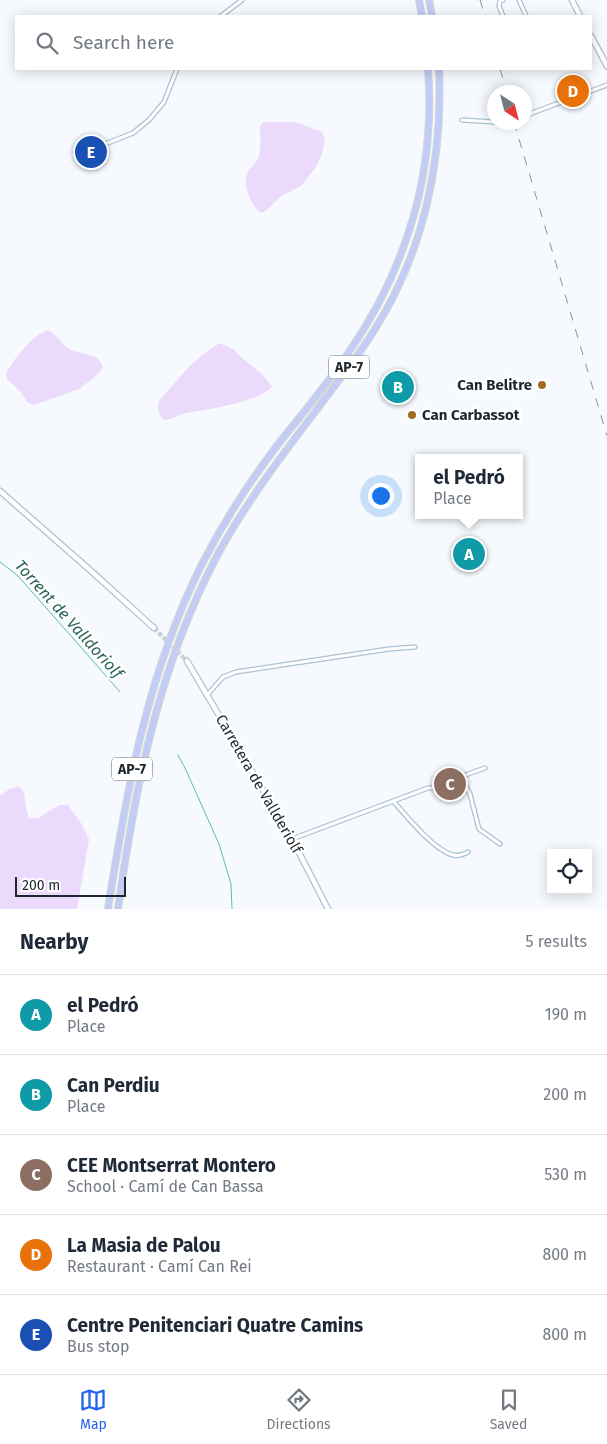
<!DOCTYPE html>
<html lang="en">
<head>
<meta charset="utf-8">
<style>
	body { margin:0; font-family:"Fira Sans",sans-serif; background:#f2f2f3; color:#1f2937 }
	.controls { position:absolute; right:15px; bottom:15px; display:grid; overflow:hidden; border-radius:0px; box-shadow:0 2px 12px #0003 }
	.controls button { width:45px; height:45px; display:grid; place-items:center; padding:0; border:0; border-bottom:1px solid #e0e1e3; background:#fff; color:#1f2937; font:25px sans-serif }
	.compass { position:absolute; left:487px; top:85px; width:45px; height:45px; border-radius:50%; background:#fff; box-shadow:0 2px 12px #0003; rotate:144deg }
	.scale { position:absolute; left:15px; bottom:12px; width:111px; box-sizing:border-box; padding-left:5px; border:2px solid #1e272e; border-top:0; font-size:14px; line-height:18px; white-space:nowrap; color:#1e272e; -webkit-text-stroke:4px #fff; paint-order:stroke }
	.you { position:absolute; left:380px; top:495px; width:18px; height:18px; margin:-12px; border:4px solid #fff; border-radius:50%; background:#1a73e8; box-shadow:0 0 0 8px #1a73e833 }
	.badge { display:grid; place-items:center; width:32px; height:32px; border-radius:50%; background:#2563eb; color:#fff; font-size:16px; font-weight:700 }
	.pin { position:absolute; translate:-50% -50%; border:2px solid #fff; box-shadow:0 1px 5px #0006 }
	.popup { position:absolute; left:415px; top:454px; width:108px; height:65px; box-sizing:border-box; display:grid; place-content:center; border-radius:0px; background:#fff; filter:drop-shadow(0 1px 4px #0005); font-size:16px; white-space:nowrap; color:#747a83 }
	.popup b { font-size:19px; color:#1f2937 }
	.popup::after { content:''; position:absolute; left:50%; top:100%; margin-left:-10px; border:10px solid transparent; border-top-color:#fff }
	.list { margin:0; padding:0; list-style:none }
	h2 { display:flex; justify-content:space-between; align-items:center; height:65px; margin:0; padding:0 20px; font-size:21px }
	h2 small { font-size:16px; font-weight:400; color:#747a83 }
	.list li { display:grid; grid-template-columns:32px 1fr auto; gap:15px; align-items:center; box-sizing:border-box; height:80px; padding:0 20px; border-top:1px solid #e0e1e3 }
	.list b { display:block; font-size:19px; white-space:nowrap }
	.list p { margin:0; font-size:16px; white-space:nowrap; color:#747a83 }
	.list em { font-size:16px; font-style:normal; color:#747a83 }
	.icon { flex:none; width:28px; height:28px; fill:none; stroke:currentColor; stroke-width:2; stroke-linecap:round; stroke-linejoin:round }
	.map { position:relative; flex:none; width:607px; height:909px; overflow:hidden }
	.search { position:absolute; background:#fff; box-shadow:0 2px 12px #0003; left:15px; right:15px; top:15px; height:55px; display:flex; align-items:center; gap:12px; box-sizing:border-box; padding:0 18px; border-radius:0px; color:#747a83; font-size:19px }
	.sheet { height:465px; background:#fff }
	nav { display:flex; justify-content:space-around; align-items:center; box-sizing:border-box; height:70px; border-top:1px solid #e0e1e3; background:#fff; font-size:14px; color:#747a83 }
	nav a { display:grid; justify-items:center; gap:2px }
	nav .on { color:#2563eb }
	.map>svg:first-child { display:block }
	.green { fill:#ecdafc }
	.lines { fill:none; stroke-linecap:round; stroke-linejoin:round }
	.stream { stroke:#5abea9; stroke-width:1 }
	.secondary-tunnel { stroke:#cbd0d4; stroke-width:4.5; stroke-dasharray:4.5 2; stroke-linecap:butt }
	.street-casing { stroke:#abc2d4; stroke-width:5.5 }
	.secondary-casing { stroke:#abc2d4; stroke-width:7 }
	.highway-casing { stroke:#d2d4d5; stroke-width:8 }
	.street { stroke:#fff; stroke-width:3 }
	.secondary { stroke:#fff; stroke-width:4.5 }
	.highway { stroke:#c2ccf7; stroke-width:5.5 }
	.rail { stroke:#8c9398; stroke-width:1; stroke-dasharray:9 9; stroke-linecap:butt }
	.poi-dot { fill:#9c6e1f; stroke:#fff; stroke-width:2 }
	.labels { text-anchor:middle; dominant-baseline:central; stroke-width:5; stroke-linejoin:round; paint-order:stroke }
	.shield { fill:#fff; stroke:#62686d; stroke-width:1 }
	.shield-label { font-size:14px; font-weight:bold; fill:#1e272e }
	.poi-label { font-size:15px; font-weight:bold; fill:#1e272e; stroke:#fff; text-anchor:end }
	.street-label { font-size:15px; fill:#1e272e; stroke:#fff }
	.water-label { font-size:16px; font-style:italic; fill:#2a6356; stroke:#fff }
</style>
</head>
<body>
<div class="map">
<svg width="607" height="909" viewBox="0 0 607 909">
	<rect width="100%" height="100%" fill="#f6fafe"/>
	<g class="green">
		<path d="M270 122H296L322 132 325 139 322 154 316 167 301 186 281 196 266 211 261 213C252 208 242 184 247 174 249 168 256 164 258 158 262 148 260 136 260 126L262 123Z"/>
		<path d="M47 330C57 333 61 345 71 350 83 355 99 352 103 368L96 376 79 389 34 405 27 402 21 392 7 379 6 373C14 359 31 337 47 330Z"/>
		<path d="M220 343 229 347 234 350 243 359 260 372 271 385 272 387C254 404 206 409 182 414 176 416 171 420 164 420 159 415 156 408 159 401 178 380 194 357 220 343Z"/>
		<polygon points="19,786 24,793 26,808 29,818 38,818 59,805 68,805 81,823 89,839 77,909 0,909 0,795 10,789"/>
	</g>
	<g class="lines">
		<g class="stream">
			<polyline points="0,562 17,575 79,645 120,692"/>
			<polyline points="178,755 185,768 219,844 231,884 232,909"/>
		</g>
		<polyline class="secondary-tunnel" points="154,628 187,661"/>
		<defs>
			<g id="street">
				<polyline points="503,0 500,1 499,6 503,16"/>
				<polyline points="519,0 526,16"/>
				<polyline points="221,16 242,0"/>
				<polyline points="524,116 607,85"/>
				<polyline points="462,120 494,122"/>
				<polyline points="95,148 133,133 149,120 164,102 177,69"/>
				<polyline points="208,694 223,677 236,672 389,649 415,647"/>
				<polyline points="462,778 470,794 479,829 500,844"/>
				<path d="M394 802C407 817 434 850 453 855 458 857 464 854 468 852"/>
				<polyline points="292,839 428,788 438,788 448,785 468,774 485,768"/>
			</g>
			<g id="secondary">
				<polyline points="572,0 580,16"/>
				<polyline points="591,36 607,66"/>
				<polyline points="0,491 90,570 154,628"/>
				<polyline points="187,661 292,839 328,909"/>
			</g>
			<g id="highway">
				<polyline points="419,0 422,16"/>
				<polyline points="429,0 432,16"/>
				<path d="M108 909C127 788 147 674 202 564 223 523 248 484 276 447 301 415 327 385 349 352 407 268 436 171 428 69"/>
				<path d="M118 909C135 787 159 665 217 556 247 500 286 450 324 400 341 377 360 354 375 329 424 251 443 160 439 69"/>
			</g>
		</defs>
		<use href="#street" class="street-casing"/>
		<use href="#secondary" class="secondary-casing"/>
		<use href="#highway" class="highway-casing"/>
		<use href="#street" class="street"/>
		<use href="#secondary" class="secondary"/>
		<use href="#highway" class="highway"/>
		<g class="rail">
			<polyline points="480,0 485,16"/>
			<polyline points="500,69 507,92"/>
			<polyline points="514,122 607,436"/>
		</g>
	</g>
	<g class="poi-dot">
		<circle cx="542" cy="385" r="5"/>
		<circle cx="412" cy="415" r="5"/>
	</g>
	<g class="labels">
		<g class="shield">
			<rect x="329" y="355.5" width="40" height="23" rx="4"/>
			<rect x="112" y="757.5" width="40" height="23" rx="4"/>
		</g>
		<g class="shield-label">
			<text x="349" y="367">AP-7</text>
			<text x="132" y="769">AP-7</text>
		</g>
		<g class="poi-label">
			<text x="532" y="385">Can Belitre</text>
			<text x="422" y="415" text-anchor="start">Can Carbassot</text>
		</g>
		<g class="street-label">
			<text transform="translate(259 784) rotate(60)">Carretera de Vallderiolf</text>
		</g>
		<g class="water-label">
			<text transform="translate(69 619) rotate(48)">Torrent de Valldoriolf</text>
		</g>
	</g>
</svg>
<div class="controls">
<button><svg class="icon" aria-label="locate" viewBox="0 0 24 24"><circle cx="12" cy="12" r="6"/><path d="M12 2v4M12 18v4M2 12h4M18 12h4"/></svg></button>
</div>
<svg class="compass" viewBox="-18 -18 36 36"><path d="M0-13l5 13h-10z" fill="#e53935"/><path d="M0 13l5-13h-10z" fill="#747a83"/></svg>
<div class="scale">200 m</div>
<div class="you"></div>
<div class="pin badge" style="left:469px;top:554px;background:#0f9aa8">A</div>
<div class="popup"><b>el Pedró</b>Place</div>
<div class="pin badge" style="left:398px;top:387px;background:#0f9aa8">B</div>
<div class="pin badge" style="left:450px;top:784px;background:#8d6e63">C</div>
<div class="pin badge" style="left:573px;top:91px;background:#e8710a">D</div>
<div class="pin badge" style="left:91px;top:152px;background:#1a4fb4">E</div>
<div class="search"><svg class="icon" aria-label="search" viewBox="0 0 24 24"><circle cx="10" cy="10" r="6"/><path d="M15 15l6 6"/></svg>Search here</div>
</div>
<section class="sheet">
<h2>Nearby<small>5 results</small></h2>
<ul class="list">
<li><span class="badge" style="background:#0f9aa8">A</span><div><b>el Pedró</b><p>Place</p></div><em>190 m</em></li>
<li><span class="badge" style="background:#0f9aa8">B</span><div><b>Can Perdiu</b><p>Place</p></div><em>200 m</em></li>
<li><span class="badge" style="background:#8d6e63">C</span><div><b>CEE Montserrat Montero</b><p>School · Camí de Can Bassa</p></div><em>530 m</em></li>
<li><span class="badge" style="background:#e8710a">D</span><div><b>La Masia de Palou</b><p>Restaurant · Camí Can Rei</p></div><em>800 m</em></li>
<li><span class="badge" style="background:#1a4fb4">E</span><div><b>Centre Penitenciari Quatre Camins</b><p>Bus stop</p></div><em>800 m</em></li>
</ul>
</section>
<nav>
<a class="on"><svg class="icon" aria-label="map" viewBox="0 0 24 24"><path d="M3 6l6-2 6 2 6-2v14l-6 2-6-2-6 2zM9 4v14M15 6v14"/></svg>Map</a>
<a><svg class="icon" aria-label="directions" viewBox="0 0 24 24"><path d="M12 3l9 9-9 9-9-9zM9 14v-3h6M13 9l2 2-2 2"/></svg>Directions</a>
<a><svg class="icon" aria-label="saved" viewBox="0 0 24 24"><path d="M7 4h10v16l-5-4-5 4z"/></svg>Saved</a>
</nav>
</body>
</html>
